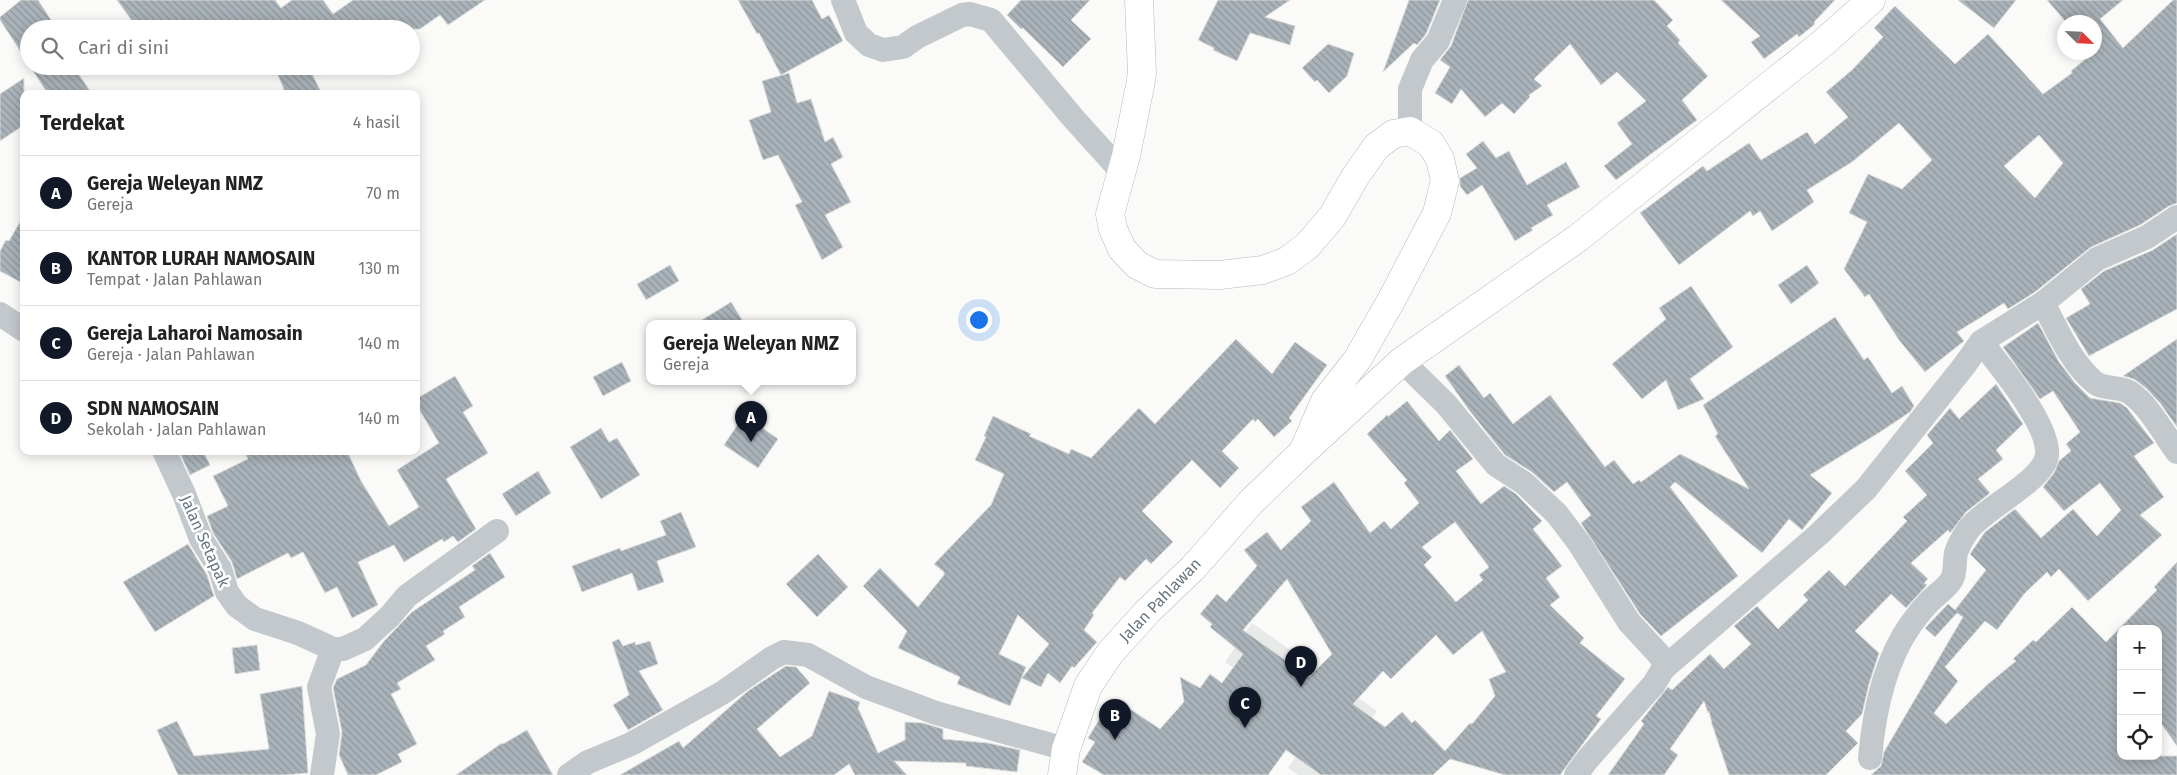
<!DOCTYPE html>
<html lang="id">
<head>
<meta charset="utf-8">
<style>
	body { margin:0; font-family:"Fira Sans",sans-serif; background:#f6f6f6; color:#222 }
	.controls { position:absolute; right:15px; bottom:15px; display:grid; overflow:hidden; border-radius:10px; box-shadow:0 2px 12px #0003 }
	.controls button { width:45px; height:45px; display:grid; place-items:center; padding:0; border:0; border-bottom:1px solid #e0e0e0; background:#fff; color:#222; font:25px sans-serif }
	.compass { position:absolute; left:2057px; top:15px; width:45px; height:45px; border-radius:50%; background:#fff; box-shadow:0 2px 12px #0003; rotate:114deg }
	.you { position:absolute; left:978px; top:319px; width:18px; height:18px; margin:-12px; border:4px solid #fff; border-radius:50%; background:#1a73e8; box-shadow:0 0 0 8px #1a73e833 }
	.badge { display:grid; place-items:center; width:32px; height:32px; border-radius:50%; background:#111827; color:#fff; font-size:16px; font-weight:700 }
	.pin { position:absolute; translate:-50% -41px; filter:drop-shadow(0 1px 2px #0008) }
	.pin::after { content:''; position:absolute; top:26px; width:18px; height:15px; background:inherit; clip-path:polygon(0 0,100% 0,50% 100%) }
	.popup { position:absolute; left:646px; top:320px; width:210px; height:65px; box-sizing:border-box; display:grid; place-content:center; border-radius:10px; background:#fff; filter:drop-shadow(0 1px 4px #0005); font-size:16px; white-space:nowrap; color:#767676 }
	.popup b { font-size:19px; color:#222 }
	.popup::after { content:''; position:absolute; left:50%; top:100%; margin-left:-10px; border:10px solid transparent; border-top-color:#fff }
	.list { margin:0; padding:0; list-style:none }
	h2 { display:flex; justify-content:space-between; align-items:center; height:65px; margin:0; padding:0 20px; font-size:21px }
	h2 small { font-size:16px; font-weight:400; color:#767676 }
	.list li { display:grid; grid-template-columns:32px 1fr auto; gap:15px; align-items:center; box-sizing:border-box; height:75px; padding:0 20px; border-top:1px solid #e0e0e0 }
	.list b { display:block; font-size:19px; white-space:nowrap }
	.list p { margin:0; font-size:16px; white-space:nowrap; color:#767676 }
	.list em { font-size:16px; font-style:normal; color:#767676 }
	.icon { flex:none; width:28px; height:28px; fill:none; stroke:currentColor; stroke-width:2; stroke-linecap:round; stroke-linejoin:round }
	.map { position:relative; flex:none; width:2177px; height:775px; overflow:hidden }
	.search { position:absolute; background:#fff; box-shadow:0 2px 12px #0003; left:20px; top:20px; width:400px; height:55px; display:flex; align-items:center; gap:12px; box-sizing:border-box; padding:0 18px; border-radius:28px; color:#767676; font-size:19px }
	.panel { position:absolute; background:#fff; box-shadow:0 2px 12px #0003; left:20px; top:90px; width:400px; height:365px; border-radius:10px }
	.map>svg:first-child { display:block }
	.built { fill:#e8e9e9 }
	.building { fill:url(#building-back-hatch); stroke:#dcdcda; fill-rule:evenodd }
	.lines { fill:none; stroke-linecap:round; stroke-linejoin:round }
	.secondary-casing { stroke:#b3babf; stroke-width:29 }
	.highway-casing { stroke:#b4b9bd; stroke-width:29 }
	.street { stroke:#c3c8cc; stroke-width:24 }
	.secondary { stroke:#fff; stroke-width:28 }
	.highway { stroke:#fff; stroke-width:28 }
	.labels { text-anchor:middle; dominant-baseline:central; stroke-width:5; stroke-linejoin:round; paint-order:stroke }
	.street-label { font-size:16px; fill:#657683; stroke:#fff }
</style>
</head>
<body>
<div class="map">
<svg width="2177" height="775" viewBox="0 0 2177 775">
	<defs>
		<pattern id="building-back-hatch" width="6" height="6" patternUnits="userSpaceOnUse" patternTransform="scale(1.25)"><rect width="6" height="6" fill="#aab3b9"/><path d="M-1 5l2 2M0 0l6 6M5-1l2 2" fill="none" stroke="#8e969c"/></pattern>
	</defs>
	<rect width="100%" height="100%" fill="#fafaf8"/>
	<polygon class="built" points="1252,623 1377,711 1332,775 1298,775 1288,768 1317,726 1225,662"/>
	<g class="building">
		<polygon points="21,0 38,0 57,29 29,29 29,64 0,20 0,17"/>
		<polygon points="117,0 275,0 281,8 292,0 323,0 333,14 353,0 485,0 448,25 440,15 420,29 138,29"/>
		<polygon points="738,0 812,0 822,19 829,15 843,41 781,75 759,33 757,34"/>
		<polygon points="1021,0 1090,0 1071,20 1091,39 1063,67 1023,28 1021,29 1007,15"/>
		<polygon points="1218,0 1290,0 1265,17 1295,26 1290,45 1250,33 1237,61 1213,50 1214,48 1198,40"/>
		<polygon points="1409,0 1440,0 1426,34 1417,45 1414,43 1383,72"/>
		<polygon points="1468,0 1654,0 1673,20 1667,26 1680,40 1678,43 1708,76 1682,100 1697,120 1616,180 1604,166 1632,144 1617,123 1646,101 1617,72 1601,85 1570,44 1534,79 1542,86 1529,95 1530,97 1514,114 1502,103 1485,117 1461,89 1452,104 1435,93 1450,67 1440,60 1451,46"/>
		<polygon points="1721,0 1835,0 1814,22 1815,24 1799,37 1797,34 1764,59 1751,42 1760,36"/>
		<polygon points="1958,0 2016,0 1994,28"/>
		<path d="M2047 0H2123L2100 19 2123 48 2173 0H2177V203L2169 206 2140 225 2091 247 2035 292 2008 309 2004 303 1957 332 1964 341 1925 372 1899 340 1869 294 1865 297 1844 269 1867 222 1849 213 1868 174 1902 189 1932 160 1899 123 1852 162 1807 190 1814 202 1772 231 1760 211 1753 216 1750 211 1679 265 1640 213 1703 166 1707 171 1749 143 1761 160 1807 132 1815 144 1848 117 1826 92 1852 70 1883 37 1874 28 1895 6 1955 64 1988 34 2043 94 2072 73 2071 71 2094 52V22H2066ZM2039 135 2063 163 2035 198 2004 166Z"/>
		<polygon points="1328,44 1354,53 1347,76 1329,93 1317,80 1315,82 1302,68"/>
		<polygon points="30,66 73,66 92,94 48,94"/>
		<polygon points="274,66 308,66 322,94 286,94"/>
		<polygon points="789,73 797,103 811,99 825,142 833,137 843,157 831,164 851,202 825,215 843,247 822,260 795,205 802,202 778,155 763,160 749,120 771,112 762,81"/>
		<polygon points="24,78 24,125 0,141 0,94"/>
		<polygon points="1483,141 1496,158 1509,151 1527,185 1566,162 1580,187 1547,205 1553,215 1531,228 1533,230 1515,241 1482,185 1467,195 1460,186 1460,178 1477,168 1466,154"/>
		<polygon points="24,215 24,284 0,271 0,251 6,240 9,241"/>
		<polygon points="2177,234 2177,309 2089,356 2066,318 2090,304 2081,289 2104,271 2153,250"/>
		<polygon points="670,265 679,281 646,300 637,284"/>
		<polygon points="1807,265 1819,283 1791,304 1778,285"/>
		<polygon points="1691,286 1733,347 1690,379 1704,399 1678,410 1666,380 1642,399 1612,364 1666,319 1659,308"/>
		<polygon points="731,302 744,323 697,323"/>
		<polygon points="1835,317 1864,360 1868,357 1892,393 1902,386 1914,406 1910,412 1880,432 1810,475 1832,493 1802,530 1789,519 1762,553 1675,482 1670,487 1738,576 1661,636 1640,614 1581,523 1591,515 1567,482 1554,492 1532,472 1505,455 1469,410 1445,376 1459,365 1484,398 1490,393 1513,424 1550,395 1605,467 1614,460 1633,484 1639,480 1641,482 1680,454 1749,489 1715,436 1718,434 1703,405"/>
		<polygon points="2038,323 2059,362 2075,383 2090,398 2120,403 2127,408 2154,443 2134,456 2164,497 2140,515 2162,535 2088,601 2059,569 2051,577 2047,572 2024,594 1997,630 1985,621 1945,667 1958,681 1934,713 1946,724 1988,684 2016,661 2013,659 2033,640 2036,642 2072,607 2106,642 2157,590 2154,587 2177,562 2177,746 2158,719 2158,629 2121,629 2121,756 2177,756 2177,775 1871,775 1881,766 1884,752 1963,617 1957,613 1935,637 1925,628 1948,604 1955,610 1986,570 1970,554 1985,532 2015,509 2041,538 2073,509 2097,536 2121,510 2100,483 2064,511 2043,487 2054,473 2059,461 2071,451 2066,444 2080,432 2053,391 2040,399 2003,347"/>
		<polygon points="1236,339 1272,374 1295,342 1327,365 1289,418 1292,421 1274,437 1258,419 1255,422 1253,419 1222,451 1239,468 1220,488 1192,460 1142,511 1173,542 1151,564 1146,559 1125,581 1120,577 1092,613 1094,615 1084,630 1097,642 1074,668 1072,666 1060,683 1048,673 1041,687 1022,678 1049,644 1018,615 999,654 1026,667 1010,706 957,684 960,677 898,648 907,631 863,586 880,568 918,607 944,575 944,572 934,564 991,505 1004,474 975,460 986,437 984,436 993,416 1031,434 1029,436 1069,454 1071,449 1091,458 1139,408 1155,424"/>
		<polygon points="2177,339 2177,427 2160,403 2146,388 2134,379 2123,376"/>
		<polygon points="622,362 631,381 603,396 593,377"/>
		<polygon points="455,376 473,406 463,412 488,453 446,479 476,529 458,542 453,536 444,542 442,539 404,562 394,545 358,562 378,605 352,618 337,587 325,593 303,552 291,558 288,553 237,579 232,562 213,533 207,516 228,506 213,476 248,459 244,451 347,451 361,481 389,526 419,507 397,470 439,443 416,404 416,399"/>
		<polygon points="1996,384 2023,424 1996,450 2003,459 1978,479 1990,493 1966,512 1950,533 1948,530 1911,563 1928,579 1924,583 1927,585 1906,608 1891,594 1855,631 1879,653 1869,684 1862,714 1846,731 1858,743 1826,775 1729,775 1712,724 1709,711 1708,713 1704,701 1670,749 1678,755 1664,775 1608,775 1644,724 1641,721 1668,687 1672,690 1710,654 1724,669 1751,644 1734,626 1757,606 1778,629 1808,600 1803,595 1829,570 1845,586 1907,521 1903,517 1927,495 1905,471 1933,443 1927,435 1950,408 1959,419"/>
		<path d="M1407 401 1439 441 1450 430 1473 459 1456 471 1481 504 1504 486 1516 494 1542 521 1533 529 1562 566 1546 578 1560 597 1550 605 1584 638 1580 643 1625 679 1596 716 1601 719 1560 775H1505L1450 759 1433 775H1321L1286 750 1268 775H1104L1082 762 1095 742 1088 738 1102 715 1111 720 1121 703 1160 729 1184 702 1180 677 1200 688 1210 674 1222 683 1243 654 1210 627 1212 624 1200 614 1217 594 1226 602 1257 566 1244 550 1267 532 1281 550 1311 521 1301 507 1334 482 1370 533 1384 521 1391 529 1419 503 1404 483 1407 480 1367 434 1387 415 1389 416ZM1455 522 1489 567 1479 575 1483 580 1456 602 1424 565 1432 557 1422 547ZM1287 579 1332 654 1309 677 1243 630ZM1482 631 1506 672 1489 679 1495 696 1472 724 1470 723 1445 751 1415 720 1412 723 1402 712 1385 727 1353 704 1383 671 1391 679 1436 635 1453 655Z"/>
		<polygon points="744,415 778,439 758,468 724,445"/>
		<polygon points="601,428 609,442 617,438 640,475 601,499 570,447"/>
		<polygon points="179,451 203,451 210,465 190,475"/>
		<polygon points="538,471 551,493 516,516 502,494"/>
		<polygon points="681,512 696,547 657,561 664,582 638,591 632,573 582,592 572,566 620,548 621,551 666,535 660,521"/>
		<polygon points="188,544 207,575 214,596 155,632 123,582"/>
		<polygon points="490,553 505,577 459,607 465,617 443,631 445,634 426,646 435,660 397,683 401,689 391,694 417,744 398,754 402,762 376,775 348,775 339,755 342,732 333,688 337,679 366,665 384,641 412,612 475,570 472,566"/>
		<polygon points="818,554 848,587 817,617 786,584"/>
		<polygon points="619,639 623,646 635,642 636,645 650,641 658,664 639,671 663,710 628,730 613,705 629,695 612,642"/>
		<polygon points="257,645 260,670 235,674 232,648"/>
		<polygon points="786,666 796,667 810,683 757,729 780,757 812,736 829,691 860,702 858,708 878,753 905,740 905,722 923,723 943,729 943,739 988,743 1020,750 1017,772 966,766 966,763 894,761 907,775 855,775 849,764 834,775 620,775 679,741 683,748 748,691"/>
		<polygon points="302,686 308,773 285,775 178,775 157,730 177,721 194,756 269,749 260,694"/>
		<polygon points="527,730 553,775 456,775 502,743 503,744"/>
	</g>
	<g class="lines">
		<defs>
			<polyline id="secondary" points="1139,0 1142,73 1140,86 1126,156 1110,214 1113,229 1122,249 1137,265 1155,274 1220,275 1263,270 1287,261 1307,246 1332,217 1355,177 1376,147 1393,134 1410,131 1431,144 1440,159 1445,181 1437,213 1392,299 1357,360 1325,401 1303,452"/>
			<polyline id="highway" points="1062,775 1066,749 1088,686 1110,653 1148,611 1193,568 1251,502 1303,452 1402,361 1578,238 1823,43 1871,0"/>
		</defs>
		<use href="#secondary" class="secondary-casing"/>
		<use href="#highway" class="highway-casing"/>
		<g class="street">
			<polyline points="843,0 856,33 869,45 883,50 903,47 917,37 962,15 970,14 991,20 1074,119 1121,171"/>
			<polyline points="1410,131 1410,89 1422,60 1438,41 1455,0"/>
			<path d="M2043 303C2057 329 2070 361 2093 381 2102 390 2118 386 2129 392 2148 404 2164 434 2177 452"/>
			<polyline points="0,314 24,330"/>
			<polyline points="1402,361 1446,404 1496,465 1524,483 1557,514 1579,543 1629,622 1664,660 1663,669 1654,684 1587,760 1576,775"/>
			<polyline points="164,451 184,494 201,539 220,569 227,592 237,606 255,619 298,633 333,649 343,649 365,639 390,616 407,596 497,531"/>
			<polyline points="1663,669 1818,535 1866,489 1964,366 1981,342 2043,303 2097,259 2147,237 2177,217"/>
			<path d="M1870 758C1874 712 1884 662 1911 624 1917 616 1923 608 1930 601 1937 594 1947 588 1952 579 1956 571 1954 562 1956 553 1958 546 1964 536 1968 530 1984 508 2044 481 2047 455 2050 426 1999 364 1981 342"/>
			<polyline points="322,775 328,734 319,687 333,649"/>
			<polyline points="569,775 588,762 631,744 722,693 772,658 784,652 808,655 866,687 936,713 1066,749"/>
		</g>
		<use href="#secondary" class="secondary"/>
		<use href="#highway" class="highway"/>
	</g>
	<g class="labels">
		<g class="street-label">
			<text transform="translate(205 541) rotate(66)">Jalan Setapak</text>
			<text transform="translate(1160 600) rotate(-46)">Jalan Pahlawan</text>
		</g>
	</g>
</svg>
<div class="controls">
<button>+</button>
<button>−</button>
<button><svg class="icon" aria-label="locate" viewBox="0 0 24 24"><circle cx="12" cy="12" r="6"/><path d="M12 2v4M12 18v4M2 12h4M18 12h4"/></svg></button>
</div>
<svg class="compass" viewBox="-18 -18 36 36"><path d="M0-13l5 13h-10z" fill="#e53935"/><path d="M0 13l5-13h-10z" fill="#767676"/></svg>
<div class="you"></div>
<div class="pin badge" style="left:751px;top:442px">A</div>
<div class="popup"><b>Gereja Weleyan NMZ</b>Gereja</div>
<div class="pin badge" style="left:1115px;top:740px">B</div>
<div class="pin badge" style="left:1245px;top:728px">C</div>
<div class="pin badge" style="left:1301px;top:687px">D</div>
<div class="search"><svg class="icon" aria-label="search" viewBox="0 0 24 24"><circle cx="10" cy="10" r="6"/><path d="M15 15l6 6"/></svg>Cari di sini</div>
<section class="panel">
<h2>Terdekat<small>4 hasil</small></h2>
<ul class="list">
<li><span class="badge">A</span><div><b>Gereja Weleyan NMZ</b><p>Gereja</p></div><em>70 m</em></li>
<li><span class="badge">B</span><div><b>KANTOR LURAH NAMOSAIN</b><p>Tempat · Jalan Pahlawan</p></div><em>130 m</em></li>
<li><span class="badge">C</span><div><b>Gereja Laharoi Namosain</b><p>Gereja · Jalan Pahlawan</p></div><em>140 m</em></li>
<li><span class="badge">D</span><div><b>SDN NAMOSAIN</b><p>Sekolah · Jalan Pahlawan</p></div><em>140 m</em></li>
</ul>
</section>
</div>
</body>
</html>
